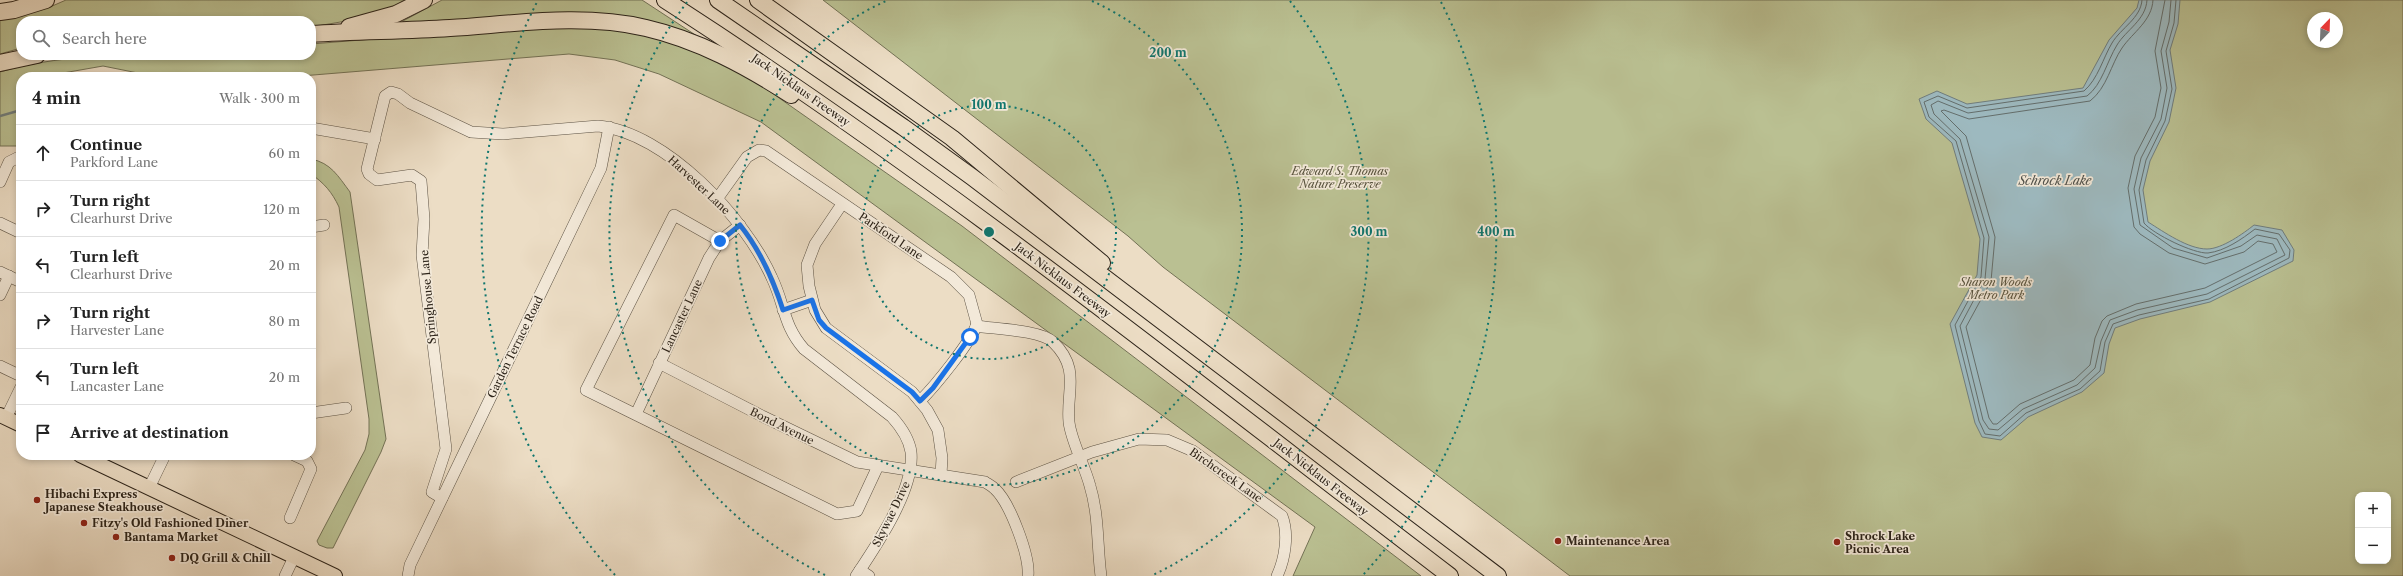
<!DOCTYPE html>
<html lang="en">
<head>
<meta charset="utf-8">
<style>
	body { margin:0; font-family:"Libre Caslon Text",serif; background:#f2f2f2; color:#222 }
	.controls { position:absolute; right:12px; bottom:12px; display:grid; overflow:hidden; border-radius:8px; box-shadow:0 2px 6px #0003 }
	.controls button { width:36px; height:36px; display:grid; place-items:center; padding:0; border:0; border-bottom:1px solid #e0e0e0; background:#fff; color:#222; font:20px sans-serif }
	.compass { position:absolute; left:2307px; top:12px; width:36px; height:36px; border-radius:50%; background:#fff; box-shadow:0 2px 6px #0003; rotate:23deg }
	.stop { position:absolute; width:12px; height:12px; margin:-9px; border:3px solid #1a73e8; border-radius:50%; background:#fff }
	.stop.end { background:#1a73e8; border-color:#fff; box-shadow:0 1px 4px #0008 }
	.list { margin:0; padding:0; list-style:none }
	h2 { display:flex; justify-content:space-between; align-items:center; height:52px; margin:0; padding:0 16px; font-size:17px }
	h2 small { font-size:13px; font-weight:400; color:#767676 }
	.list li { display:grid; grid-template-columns:26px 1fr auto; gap:12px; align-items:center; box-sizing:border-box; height:56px; padding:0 16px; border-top:1px solid #e0e0e0 }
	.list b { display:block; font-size:15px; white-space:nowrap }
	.list p { margin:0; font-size:13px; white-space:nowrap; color:#767676 }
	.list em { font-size:13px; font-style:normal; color:#767676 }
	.icon { flex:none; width:22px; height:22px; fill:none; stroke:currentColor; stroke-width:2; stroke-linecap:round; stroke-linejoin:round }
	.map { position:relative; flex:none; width:2403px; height:576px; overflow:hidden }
	.search { position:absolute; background:#fff; box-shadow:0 2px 6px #0003; left:16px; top:16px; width:300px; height:44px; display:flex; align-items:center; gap:10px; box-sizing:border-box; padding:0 14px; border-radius:16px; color:#767676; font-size:15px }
	.panel { position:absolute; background:#fff; box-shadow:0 2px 6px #0003; left:16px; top:72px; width:300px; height:388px; border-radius:16px }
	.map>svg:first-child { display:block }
	.green { fill:#bac092; stroke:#737256; fill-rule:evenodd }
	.water { fill:#9db9bf; stroke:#707d7d }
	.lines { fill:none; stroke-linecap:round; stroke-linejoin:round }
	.shore { stroke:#646e6c; stroke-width:1 }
	.stream { stroke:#707d7d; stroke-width:2.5 }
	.minor-casing { stroke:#5c5244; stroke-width:12 }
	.major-casing { stroke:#2c2319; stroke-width:16 }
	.highway-casing { stroke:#2c2319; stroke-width:18 }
	.minor { stroke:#f3e9d9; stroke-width:11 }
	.major { stroke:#ecddc5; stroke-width:14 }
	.highway { stroke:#ecddc5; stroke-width:16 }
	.route { stroke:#1a73e8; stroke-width:5 }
	.ring { fill:none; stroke:#0f766e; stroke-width:2; stroke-dasharray:2 4 }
	.poi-dot { fill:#8f2418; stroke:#f3e9d9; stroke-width:1.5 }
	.labels { text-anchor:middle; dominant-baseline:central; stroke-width:3.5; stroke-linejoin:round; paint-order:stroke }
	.street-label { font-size:11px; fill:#2c2319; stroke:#f3e9d9 }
	.park-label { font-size:11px; font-style:italic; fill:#57523d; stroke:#f3e9d9 }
	.poi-label { font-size:11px; font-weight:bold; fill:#2c2319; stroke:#f3e9d9; text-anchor:start }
	.water-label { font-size:12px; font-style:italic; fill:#4e504b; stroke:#f3e9d9 }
	.centre { fill:#0f766e; stroke:#f3e9d9; stroke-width:2 }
	.ring-label { font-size:12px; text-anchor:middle; font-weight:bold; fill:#0f766e; stroke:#f3e9d9; stroke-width:3.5; stroke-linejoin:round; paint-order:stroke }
</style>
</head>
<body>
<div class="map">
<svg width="2403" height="576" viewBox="0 0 2403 576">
	<rect width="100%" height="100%" fill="#ecddc5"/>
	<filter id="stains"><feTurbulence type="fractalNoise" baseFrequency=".005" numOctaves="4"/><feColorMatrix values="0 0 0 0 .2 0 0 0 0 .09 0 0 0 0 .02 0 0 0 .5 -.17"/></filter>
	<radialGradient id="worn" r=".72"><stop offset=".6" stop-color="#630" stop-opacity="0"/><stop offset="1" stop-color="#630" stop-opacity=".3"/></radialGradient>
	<g class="green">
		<polygon points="21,0 55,0 50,7 66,0 409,0 364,18 311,27 311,21 21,21 21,48 0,54 0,17"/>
		<polygon points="442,0 642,0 697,36 695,39 674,30 404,25 403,21"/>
		<path d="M823 0H2403V576H1570L1163 267 1128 236ZM2313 18H2337V42H2313ZM2358 495H2388V561H2358Z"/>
		<path d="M536 26 640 31 723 63 762 86 962 226 1421 576H1293L1315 527 761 122 659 74 615 60 569 54 289 77H158L103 66 63 73 65 77H21V146H0V72C57 55 116 55 174 55 220 55 265 55 311 55V44Z"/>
		<path d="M311 159C331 163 338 176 350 192L386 439 381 452 333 548H327L319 545 317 541 365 450 369 434V419L339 207C332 192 324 183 311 174Z"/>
	</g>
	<path class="water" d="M2139 0H2180L2178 24 2170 50 2176 88 2169 122 2150 161 2143 190 2148 222C2164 232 2188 249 2207 249 2222 249 2244 233 2254 225L2282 230 2294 250 2293 261 2210 302 2140 319 2115 328 2109 344 2104 373 2082 392 2028 417 2001 440 1982 437 1975 423 1950 324 1977 275 1980 239 1952 143 1926 119 1919 99 1937 91 1967 104 2083 88 2109 40 2137 8Z"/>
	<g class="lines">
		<g class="shore">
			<path d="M2142 0C2141 18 2121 28 2112 43 2103 58 2098 79 2084 91L1967 108 1938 96 1924 102 1929 117 1956 141 1984 238 1981 277 1955 325 1979 421 1985 434 2000 436 2026 413 2080 389 2100 371 2105 342 2113 324 2139 315 2209 299 2289 258 2290 250 2279 234 2255 229C2242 239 2225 251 2208 253 2194 254 2153 234 2144 223L2139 190 2146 160 2165 121 2172 89 2166 51 2174 23 2176 0"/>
			<path d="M2147 0C2146 20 2126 30 2117 45 2107 61 2102 85 2087 96L1968 113 1938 101 1931 105 1934 114 1960 139 1989 237 1985 279 1960 326 1983 420 1989 429 1998 430 2023 409 2077 385 2095 368 2101 341 2110 320 2137 310 2207 294 2285 255 2277 239 2257 235 2241 246 2207 258 2173 248 2140 225 2134 189 2141 158 2161 119 2167 88 2161 51 2169 22 2171 0"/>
			<path d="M2153 0C2152 21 2133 32 2122 48 2111 64 2107 88 2090 101L1969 119 1944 110 1941 111 1966 136 1995 237 1991 281 1966 327 1989 418 1993 424H1997L2020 404 2074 380 2090 365 2095 338 2102 321 2107 316 2136 304 2205 288 2277 252 2273 244 2258 241 2244 252 2205 264 2169 253 2140 234 2134 227 2128 188 2135 156 2155 117 2161 88 2155 51 2165 0"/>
		</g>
		<polyline class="stream" points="0,116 21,110"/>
		<defs>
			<g id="minor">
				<polyline points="311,128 375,139"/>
				<polyline points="0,182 9,162 21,156"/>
				<path d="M717 199 747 157 759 150 766 151 951 277 969 295 977 324C971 342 935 386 920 401"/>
				<polyline points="842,204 815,244 807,265 809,286 815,310 826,328 912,392 927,410 938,430 942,458 941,475"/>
				<polyline points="0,223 21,233"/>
				<polyline points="311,227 324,225"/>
				<polyline points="720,241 674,215 586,390 837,514 857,511 878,466"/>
				<polyline points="0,272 21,282"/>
				<polyline points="0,295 9,276"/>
				<polyline points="783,310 812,300"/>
				<path d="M976 326C994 329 1040 330 1053 342 1081 369 1066 391 1069 422 1071 441 1085 466 1090 486 1099 515 1097 546 1101 576"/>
				<path d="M659 363 762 416 857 462 985 482C988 484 992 486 995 489 1010 503 1030 556 1028 576"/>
				<polyline points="0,366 21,376"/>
				<polyline points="311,413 346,408"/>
				<polyline points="636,414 709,258 720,241 740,225"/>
				<polyline points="6,418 21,387"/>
				<path d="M1016 482 1092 452 1139 439 1167 440 1193 451 1282 516C1289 534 1285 559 1277 576"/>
				<polyline points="149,488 165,455"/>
				<path d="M442 498 432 492 446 449 422 255 424 219 421 181 412 175 377 180 369 174 367 169 385 96 391 92 398 94 410 103 471 132 503 134 598 126C666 132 746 219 772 278 785 305 783 325 804 349L892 417C901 427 909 438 911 452 915 489 876 546 856 576"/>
				<polyline points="290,518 311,469 307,461 294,455"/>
				<polyline points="860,570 869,576"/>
				<polyline points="285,576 294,557"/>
				<polyline points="408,576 410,565 601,168 609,127"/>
			</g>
			<g id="major">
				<polyline points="0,415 21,425"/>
				<polyline points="80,455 335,576"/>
			</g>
			<g id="highway">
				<path d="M665 0C939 176 1192 379 1450 576"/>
				<polyline points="718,0 903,127 972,177 1498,576"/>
				<polyline points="758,0 952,138 1102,263"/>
				<polyline points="0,12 14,10 46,0"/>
				<polyline points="349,27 396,14 424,0"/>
				<path d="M311 34C357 31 404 31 450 28 514 24 582 13 646 28 698 40 746 66 791 95"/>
				<polyline points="0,63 37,55"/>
			</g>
		</defs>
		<use href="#minor" class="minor-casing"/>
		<use href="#major" class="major-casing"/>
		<use href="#highway" class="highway-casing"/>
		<use href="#minor" class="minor"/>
		<use href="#major" class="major"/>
		<use href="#highway" class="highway"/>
	</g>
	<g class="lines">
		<path class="route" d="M720 241 740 225C760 250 773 279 783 310L812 300 819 320 826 328 912 392 920 401 933 388 970 337"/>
	</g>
	<g class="ring">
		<circle cx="989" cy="232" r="127"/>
		<path d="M1092 1A253 253 0 1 1 886 1"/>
		<path d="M825 575A380 380 0 0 1 688 1M1290 1A380 380 0 0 1 1153 575"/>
		<path d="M615 575A507 507 0 0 1 537 2M1441 2A507 507 0 0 1 1363 575"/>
	</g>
	<g class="poi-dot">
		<circle cx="37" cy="500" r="4"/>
		<circle cx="84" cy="523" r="4"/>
		<circle cx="116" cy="537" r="4"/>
		<circle cx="1558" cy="541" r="4"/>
		<circle cx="1837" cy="542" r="4"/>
		<circle cx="172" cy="558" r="4"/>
	</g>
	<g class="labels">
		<g class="street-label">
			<text transform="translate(801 90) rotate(35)">Jack Nicklaus Freeway</text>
			<text transform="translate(699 185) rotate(43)">Harvester Lane</text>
			<text transform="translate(891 236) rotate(34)">Parkford Lane</text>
			<text transform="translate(1063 280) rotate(37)">Jack Nicklaus Freeway</text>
			<text transform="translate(428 297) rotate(-95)">Springhouse Lane</text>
			<text transform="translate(682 316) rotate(-65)">Lancaster Lane</text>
			<text transform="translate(515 347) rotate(-64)">Garden Terrace Road</text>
			<text transform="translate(782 426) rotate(26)">Bond Avenue</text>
			<text transform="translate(1226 475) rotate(35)">Birchcreek Lane</text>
			<text transform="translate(1321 477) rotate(38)">Jack Nicklaus Freeway</text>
			<text transform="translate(891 514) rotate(-64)">Skywae Drive</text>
		</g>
		<g class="park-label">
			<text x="1340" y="171">Edward S. Thomas<tspan x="1340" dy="13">Nature Preserve</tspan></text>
			<text x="1996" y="282">Sharon Woods<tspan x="1996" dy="13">Metro Park</tspan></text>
		</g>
		<g class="poi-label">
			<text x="45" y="494">Hibachi Express<tspan x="45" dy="13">Japanese Steakhouse</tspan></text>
			<text x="92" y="523">Fitzy's Old Fashioned Diner</text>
			<text x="1845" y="536">Shrock Lake<tspan x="1845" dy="13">Picnic Area</tspan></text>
			<text x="124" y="537">Bantama Market</text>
			<text x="1566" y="541">Maintenance Area</text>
			<text x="180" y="558">DQ Grill &amp; Chill</text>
		</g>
		<g class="water-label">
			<text x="2055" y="180">Schrock Lake</text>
		</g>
	</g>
	<circle cx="989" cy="232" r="6" class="centre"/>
	<g class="ring-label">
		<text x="1168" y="57">200 m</text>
		<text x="989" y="109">100 m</text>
		<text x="1369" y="236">300 m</text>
		<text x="1496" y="236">400 m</text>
	</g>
	<rect width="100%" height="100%" filter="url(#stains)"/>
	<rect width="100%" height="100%" fill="url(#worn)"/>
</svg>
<div class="controls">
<button>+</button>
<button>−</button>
</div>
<svg class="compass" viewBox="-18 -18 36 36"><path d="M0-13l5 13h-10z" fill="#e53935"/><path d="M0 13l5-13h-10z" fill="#767676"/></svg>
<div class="stop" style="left:970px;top:337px"></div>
<div class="stop end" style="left:720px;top:241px"></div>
<div class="search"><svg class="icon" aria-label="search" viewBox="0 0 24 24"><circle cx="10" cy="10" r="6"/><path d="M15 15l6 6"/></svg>Search here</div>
<section class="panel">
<h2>4 min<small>Walk · 300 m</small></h2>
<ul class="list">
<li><svg class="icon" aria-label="ahead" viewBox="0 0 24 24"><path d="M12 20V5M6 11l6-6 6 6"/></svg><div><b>Continue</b><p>Parkford Lane</p></div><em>60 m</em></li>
<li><svg class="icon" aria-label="right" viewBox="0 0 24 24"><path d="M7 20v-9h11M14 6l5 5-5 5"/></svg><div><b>Turn right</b><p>Clearhurst Drive</p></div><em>120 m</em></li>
<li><svg class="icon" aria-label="left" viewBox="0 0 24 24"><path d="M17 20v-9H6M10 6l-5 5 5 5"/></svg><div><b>Turn left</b><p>Clearhurst Drive</p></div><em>20 m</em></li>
<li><svg class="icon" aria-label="right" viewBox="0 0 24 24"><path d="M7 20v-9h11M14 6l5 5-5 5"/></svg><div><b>Turn right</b><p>Harvester Lane</p></div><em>80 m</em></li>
<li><svg class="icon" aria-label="left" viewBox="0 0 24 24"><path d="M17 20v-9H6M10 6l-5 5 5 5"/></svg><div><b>Turn left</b><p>Lancaster Lane</p></div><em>20 m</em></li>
<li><svg class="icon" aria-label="arrive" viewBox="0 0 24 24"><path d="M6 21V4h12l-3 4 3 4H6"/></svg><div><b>Arrive at destination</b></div></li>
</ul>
</section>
</div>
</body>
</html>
